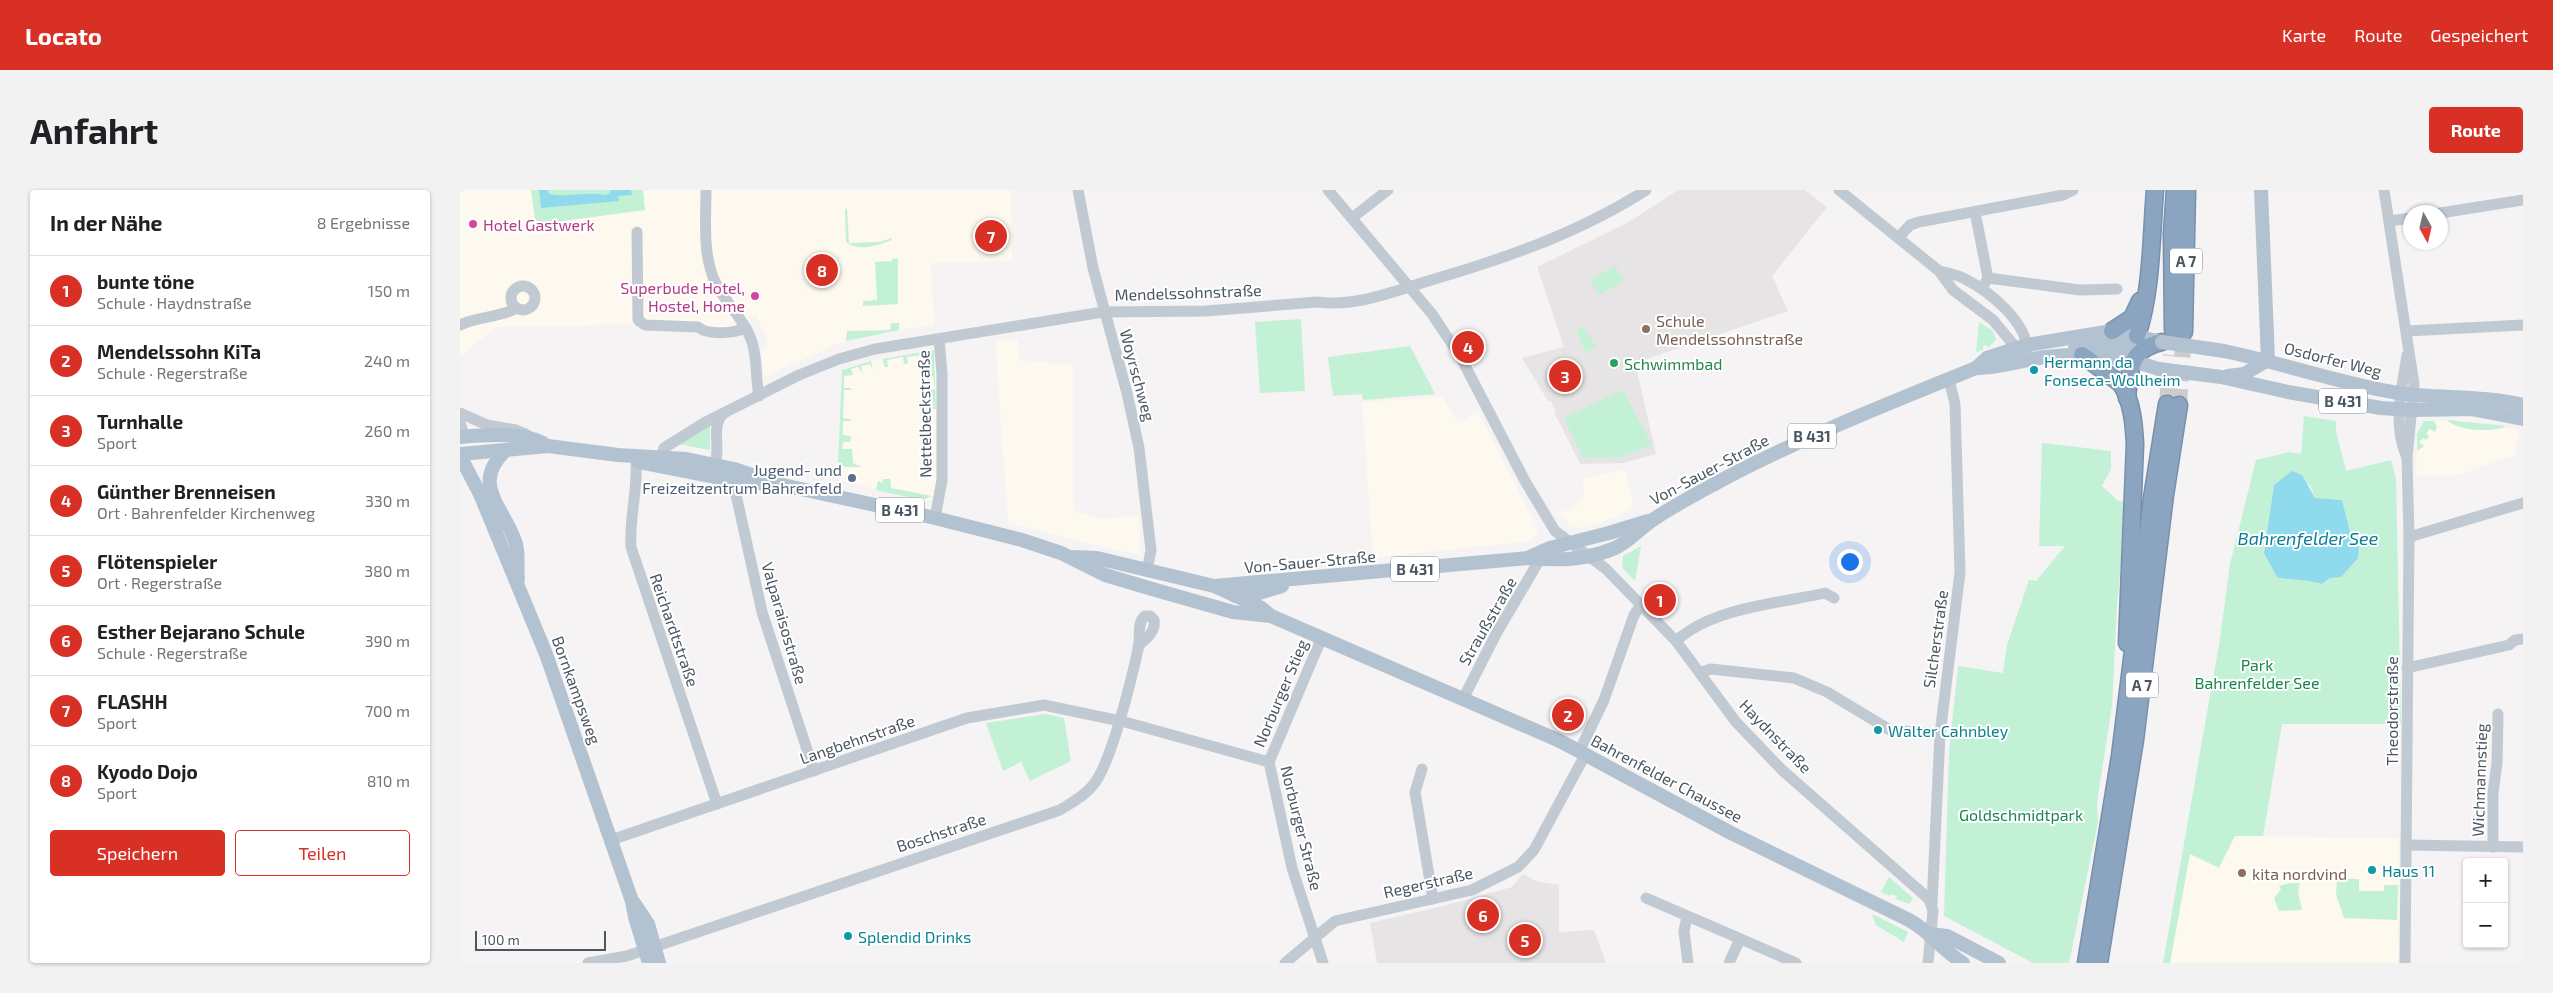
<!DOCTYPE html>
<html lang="de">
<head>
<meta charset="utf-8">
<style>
	body { margin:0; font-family:"Exo 2",sans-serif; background:#f2f2f2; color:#202124 }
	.controls { position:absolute; right:15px; bottom:15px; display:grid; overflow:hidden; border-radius:5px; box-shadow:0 1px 4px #0004 }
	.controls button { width:45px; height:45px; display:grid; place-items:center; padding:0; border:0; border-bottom:1px solid #e0e0e0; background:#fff; color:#202124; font:25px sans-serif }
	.compass { position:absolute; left:1943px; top:15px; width:45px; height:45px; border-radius:50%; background:#fff; box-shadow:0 1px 4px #0004; rotate:172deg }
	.scale { position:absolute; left:15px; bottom:12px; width:131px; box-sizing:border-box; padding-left:5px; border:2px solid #4a5661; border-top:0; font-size:14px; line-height:18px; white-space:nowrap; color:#4a5661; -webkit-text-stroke:4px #fff; paint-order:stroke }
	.you { position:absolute; left:1389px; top:371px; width:18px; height:18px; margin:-12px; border:4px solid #fff; border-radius:50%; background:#1a73e8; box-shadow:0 0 0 8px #1a73e833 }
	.badge { display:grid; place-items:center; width:32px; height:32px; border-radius:50%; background:#d93025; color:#fff; font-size:16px; font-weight:700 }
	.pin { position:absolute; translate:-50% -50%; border:2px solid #fff; box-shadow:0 1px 5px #0006 }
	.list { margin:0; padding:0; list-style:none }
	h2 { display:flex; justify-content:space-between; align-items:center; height:65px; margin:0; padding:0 20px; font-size:21px }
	h2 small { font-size:16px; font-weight:400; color:#757577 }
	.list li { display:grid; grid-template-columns:32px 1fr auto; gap:15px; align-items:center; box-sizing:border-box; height:70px; padding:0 20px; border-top:1px solid #e0e0e0 }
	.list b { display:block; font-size:19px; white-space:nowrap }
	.list p { margin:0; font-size:16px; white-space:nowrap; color:#757577 }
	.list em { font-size:16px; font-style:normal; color:#757577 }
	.actions { display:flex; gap:10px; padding:15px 20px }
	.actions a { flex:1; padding:11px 0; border:1px solid #d93025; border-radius:5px; text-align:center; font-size:18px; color:#d93025 }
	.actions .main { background:#d93025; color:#fff }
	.map { position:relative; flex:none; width:2063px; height:773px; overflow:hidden; border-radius:5px }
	header { display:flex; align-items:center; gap:30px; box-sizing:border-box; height:70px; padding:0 25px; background:#d93025; color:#fff }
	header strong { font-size:24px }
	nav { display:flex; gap:28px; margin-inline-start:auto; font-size:18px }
	.intro { display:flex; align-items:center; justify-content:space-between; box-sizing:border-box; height:120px; padding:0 30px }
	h1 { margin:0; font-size:35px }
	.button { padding:12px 22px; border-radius:5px; background:#d93025; color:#fff; font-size:18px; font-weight:700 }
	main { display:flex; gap:30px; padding:0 30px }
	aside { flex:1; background:#fff; border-radius:5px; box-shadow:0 1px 4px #0004 }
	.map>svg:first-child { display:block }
	.commercial { fill:#fdf9ef }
	.education { fill:#e6e4e5 }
	.green { fill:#c3f1d5; fill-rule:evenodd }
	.water { fill:#90daee }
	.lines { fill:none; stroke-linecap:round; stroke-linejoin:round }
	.highway-tunnel { stroke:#caccce; stroke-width:16; stroke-dasharray:16 8; stroke-linecap:butt }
	.highway-casing { stroke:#7690ad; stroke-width:19 }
	.minor { stroke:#c1cad2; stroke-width:11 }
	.major { stroke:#b3c2d1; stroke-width:14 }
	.highway { stroke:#8ba5c1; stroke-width:16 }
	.major-bridge { stroke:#b3c2d1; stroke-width:14 }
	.hotel-dot { fill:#d1479c; stroke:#fff; stroke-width:2 }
	.education-dot { fill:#8d6e63; stroke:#fff; stroke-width:2 }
	.leisure-dot { fill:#2e9e5b; stroke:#fff; stroke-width:2 }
	.culture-dot { fill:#0f9aa8; stroke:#fff; stroke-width:2 }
	.service-dot { fill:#5c6f8a; stroke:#fff; stroke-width:2 }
	.labels { text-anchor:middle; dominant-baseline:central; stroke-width:4; stroke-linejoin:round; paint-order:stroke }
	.shield { fill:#fff; stroke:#808990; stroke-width:1 }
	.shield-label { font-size:15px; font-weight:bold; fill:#4a5661 }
	.hotel-label { font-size:16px; fill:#b23c85; stroke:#fff; text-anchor:start }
	.street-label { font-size:16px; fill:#4a5661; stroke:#fff }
	.education-label { font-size:16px; fill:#785e54; stroke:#fff; text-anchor:start }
	.culture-label { font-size:16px; fill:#0d838f; stroke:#fff; text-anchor:start }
	.leisure-label { font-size:16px; fill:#27864d; stroke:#fff; text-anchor:start }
	.service-label { font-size:16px; fill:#4e5e75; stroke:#fff; text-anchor:end }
	.park-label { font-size:16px; fill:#17864f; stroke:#fff }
	.water-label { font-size:18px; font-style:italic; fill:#0c7c9b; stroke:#fff }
</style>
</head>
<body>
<header>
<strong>Locato</strong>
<nav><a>Karte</a><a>Route</a><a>Gespeichert</a></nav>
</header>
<div class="intro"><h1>Anfahrt</h1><a class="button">Route</a></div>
<main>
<aside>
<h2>In der Nähe<small>8 Ergebnisse</small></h2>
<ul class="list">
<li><span class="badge">1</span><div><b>bunte töne</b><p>Schule · Haydnstraße</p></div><em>150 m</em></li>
<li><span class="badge">2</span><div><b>Mendelssohn KiTa</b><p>Schule · Regerstraße</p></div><em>240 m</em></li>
<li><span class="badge">3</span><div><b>Turnhalle</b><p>Sport</p></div><em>260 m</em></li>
<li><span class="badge">4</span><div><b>Günther Brenneisen</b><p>Ort · Bahrenfelder Kirchenweg</p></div><em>330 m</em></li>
<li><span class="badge">5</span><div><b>Flötenspieler</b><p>Ort · Regerstraße</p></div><em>380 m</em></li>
<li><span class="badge">6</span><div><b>Esther Bejarano Schule</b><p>Schule · Regerstraße</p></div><em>390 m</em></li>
<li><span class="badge">7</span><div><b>FLASHH</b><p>Sport</p></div><em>700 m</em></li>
<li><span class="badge">8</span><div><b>Kyodo Dojo</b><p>Sport</p></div><em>810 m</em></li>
</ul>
<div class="actions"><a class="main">Speichern</a><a>Teilen</a></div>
</aside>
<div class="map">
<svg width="2063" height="773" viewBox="0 0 2063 773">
	<rect width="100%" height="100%" fill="#f5f3f3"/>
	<g class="commercial">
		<polygon points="0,0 551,0 552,71 471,73 474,135 417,143 375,155 303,187 302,162 307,156 307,147 296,126 271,138 241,137 234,133 36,137 0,167"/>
		<polygon points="558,149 559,170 613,175 614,321 641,329 679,325 681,365 621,352 548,332 535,152"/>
		<polygon points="474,160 476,180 476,296 474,306 468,311 462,310 378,290 381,273 378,272 382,180 410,171"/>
		<polygon points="983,207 998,233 1018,222 1078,339 1078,343 1070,351 913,368 902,212"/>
		<polygon points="1964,231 2003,231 2059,239 2055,265 1993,287 1956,285 1957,244"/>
		<polygon points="1165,279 1174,316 1156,327 1125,338 1111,336 1098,324 1117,315 1119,309 1124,307 1123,289"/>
		<polygon points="1775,646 1939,648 1938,773 1710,773 1730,663"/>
	</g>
	<g class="education">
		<polygon points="1218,0 1345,0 1367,17 1312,86 1328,121 1175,173 1196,264 1163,273 1120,274 1094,222 1095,220 1091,211 1088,211 1062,168 1104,157 1077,77 1169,32"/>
		<polygon points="1063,684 1076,691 1099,695 1099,742 1134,740 1146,773 917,773 910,733 983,716 1052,697"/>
	</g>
	<g class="green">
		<polygon points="71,0 183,0 185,20 81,34 75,30"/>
		<path d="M387 18 389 53 419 52 432 48V50C416 56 399 62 386 52L385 20Z"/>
		<polygon points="433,68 438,69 438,114 403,116 403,111 417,110 415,72 432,71"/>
		<polygon points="1155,76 1164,91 1139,105 1130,90"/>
		<polygon points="841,129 845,201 800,203 795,132"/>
		<polygon points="1519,132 1533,141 1536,150 1528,158 1527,155 1523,156 1523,160 1516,162"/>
		<polygon points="431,133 439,133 439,140 386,151 387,141 430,140"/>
		<polygon points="1123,136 1136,157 1126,163 1116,141"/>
		<polygon points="950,156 975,204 903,210 902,204 873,206 868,167"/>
		<polygon points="474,160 476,219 473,219 473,207 469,200 475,199 473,186 466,187 466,184 472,183 470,170 464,171 463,165 447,167 448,173 444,174 443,167 427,170 428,177 425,177 422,169"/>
		<polygon points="411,171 413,180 410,174 401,176 402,183 398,177 391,179 393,185 384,186 384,198 391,198 391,200 384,200 383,228 391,229 391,231 383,231 383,245 391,246 390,252 383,252 382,259 392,259 393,273 402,277 385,277 378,272 382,180"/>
		<polygon points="1163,200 1192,255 1162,267 1123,268 1104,228"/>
		<path d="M1844 226 1876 231V242L1886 281 1931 270 1936 289 1941 534H1822L1803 646H1775L1759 678 1730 664 1710 773H1703L1760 449 1770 374 1796 270 1830 262 1841 264ZM1850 295 1855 308 1882 310 1892 350 1870 388 1862 394 1847 389 1829 390 1804 363 1814 296Z"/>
		<path d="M1987 230 2046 236C2034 243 1997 241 1987 230Z"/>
		<polygon points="1964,231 1974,231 1977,237 1975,242 1970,239 1966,244 1969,246 1966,250 1963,248 1959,252 1964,256 1957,261 1957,244"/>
		<polygon points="250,234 250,260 219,254"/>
		<polygon points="1582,253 1651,261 1651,279 1642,296 1658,311 1667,311 1657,416 1652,516 1637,612 1638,632 1609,773 1573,773 1484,726 1489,563 1498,476 1543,483 1547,455 1569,390 1576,391 1605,356 1579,356"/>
		<polygon points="423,289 430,289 431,298 472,306 462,310 416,300 418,291 423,293"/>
		<polygon points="1181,356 1175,391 1162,378 1163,366"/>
		<polygon points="586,524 604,528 611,571 570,591 561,572 543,581 526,533"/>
		<polygon points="1429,687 1453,708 1449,714 1436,709 1437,706 1432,704 1430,706 1421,702"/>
		<polygon points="1877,688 1899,689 1899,701 1924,701 1924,695 1938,695 1937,730 1884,728 1876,705"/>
		<polygon points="1829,693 1840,693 1838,703 1842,720 1819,721 1814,708 1821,699 1819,696"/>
		<polygon points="1412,724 1448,742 1444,752 1416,735"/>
	</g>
	<g class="water">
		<path d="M79 0H88L89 4C107 8 126 1 145 5L149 4 151 0H171L172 5 158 6 159 11 81 18Z"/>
		<path d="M1832 281 1842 285 1855 308 1882 310 1892 350 1899 356 1898 368 1881 387 1870 388 1862 394C1847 389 1832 391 1817 387L1804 363 1814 295Z"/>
	</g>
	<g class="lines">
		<g class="highway-tunnel">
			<polyline points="1707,214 1711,165"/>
			<polyline points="1719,215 1724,142"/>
		</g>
		<defs>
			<g id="highway">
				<polyline points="1713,140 1712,43 1715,0"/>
				<polyline points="1652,141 1672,128 1680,111"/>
				<polyline points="1724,142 1727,0"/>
				<path d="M1677 146C1692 100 1691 49 1695 0"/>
				<path d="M1622 165 1661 194C1672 211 1674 234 1675 254L1667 453"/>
				<path d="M1667 208C1670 179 1669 159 1702 152"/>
				<polyline points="1626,773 1660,566 1692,308 1707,214"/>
				<polyline points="1639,773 1675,550 1705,305 1719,215"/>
			</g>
		</defs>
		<use href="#highway" class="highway-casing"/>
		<g class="minor">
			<path d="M246 0C246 31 242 65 256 94 267 114 283 128 291 149 298 167 295 187 299 206"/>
			<polyline points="618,0 633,78 667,203 679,258 691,360 687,381"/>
			<polyline points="868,0 972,124 1000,166 1065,291 1095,341 1146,379 1216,451 1276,532 1322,580 1469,709 1473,721 1468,773"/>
			<polyline points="1379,0 1479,81 1493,100 1533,130 1562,165"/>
			<polyline points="1924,0 1954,194 1947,268 1949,347 1945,773"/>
			<polyline points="1515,22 1528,88 1525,93"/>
			<polyline points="1980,23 2063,10"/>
			<polyline points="892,28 928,0"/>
			<polyline points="1930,31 1950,28"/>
			<path d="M177 42 178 130 185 135 238 137C248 146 274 143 286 138"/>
			<polyline points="1438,48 1450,35 1459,32 1603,5 1613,0"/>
			<path d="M1479 81C1488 83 1497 84 1505 89 1529 101 1569 133 1567 163"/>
			<polyline points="1528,88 1620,100 1657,99"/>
			<circle cx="63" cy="108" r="12"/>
			<path d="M0 135C18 126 40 128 57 118"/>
			<polyline points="1947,141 2063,135"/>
			<polyline points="0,223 27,235 56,240 66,244"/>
			<polyline points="0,233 5,247"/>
			<path d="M1947 268C1932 235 1942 199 1947 165"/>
			<path d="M176 271C178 300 169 328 171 357L257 614"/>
			<path d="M204 274 201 267 204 258 244 233 339 185 379 169 415 159 643 122 746 121 857 112C896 117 932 102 968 91 1044 69 1119 43 1186 0"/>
			<path d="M249 281C266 267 248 240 263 224"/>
			<polyline points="276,291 275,300 302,422 354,581"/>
			<polyline points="475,328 482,290 482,184 479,149"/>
			<polyline points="1949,347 2063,313"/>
			<path d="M1216 451C1253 417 1318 414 1365 403L1374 408"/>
			<polyline points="1947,478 2049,455 2055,450 2063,449"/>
			<polyline points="1241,482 1251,479 1334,488 1367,502 1430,540 1480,544"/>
			<polyline points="1003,509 1036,444 1080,369"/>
			<polyline points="1119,562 1144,510 1174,425 1181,415"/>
			<polyline points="809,572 862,447"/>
			<polyline points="962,579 955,602 973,709"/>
			<polyline points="151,650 507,528 584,515 665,532 809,572 832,678 863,773"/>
			<polyline points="1946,655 2063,657"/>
			<polyline points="2033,657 2033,603 2037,573 2038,524"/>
			<polyline points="1186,708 1336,773"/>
			<polyline points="1472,714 1480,544 1500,382 1495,214 1489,189"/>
			<polyline points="1227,727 1224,741 1228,773"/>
			<path d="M128 773 167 766 600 620C612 612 625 606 634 594 652 571 672 487 679 455 680 446 677 432 685 426H690L694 430C696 442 686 449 678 456"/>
			<polyline points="825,773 875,731 1012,700 1058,677 1074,660 1125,565"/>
			<polyline points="1269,773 1280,749"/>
		</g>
		<g class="major">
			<polyline points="1801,0 1808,170"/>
			<path d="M1615 158C1638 153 1658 154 1681 159"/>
			<path d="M1764 161C1822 173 1879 193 1938 203 1980 209 2022 205 2063 215"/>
			<path d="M1516 178C1540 178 1562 170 1585 167 1624 162 1662 166 1699 179"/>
			<polyline points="1768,186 1784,184 1808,170"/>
			<polyline points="1761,187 1828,202 1921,218 1951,220 2011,219 2063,229"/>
			<path d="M0 247C23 245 62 242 83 253"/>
			<path d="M46 260C10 294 43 316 55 351 60 364 56 376 58 389"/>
			<polyline points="0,264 88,256 158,265 226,269 274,279 318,294 475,328 562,350 601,363 645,385 699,401 773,422 811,426"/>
			<polyline points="0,266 20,304 86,464 172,711 175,727 189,773"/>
			<polyline points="178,272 265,289 307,294"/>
			<path d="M611 367 637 368 754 396 800 417 811 426 1100 551 1271 643 1449 730C1471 742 1482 760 1503 773"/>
			<polyline points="1070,367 1090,358 1149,343 1188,331"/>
			<path d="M754 396 1069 368C1098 371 1128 370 1155 358 1170 351 1180 338 1194 329 1215 315 1238 303 1260 291 1343 247 1430 213 1516 178L1527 168 1567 155 1652 141 1702 152"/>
			<polyline points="775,406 799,403 822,396"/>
			<polyline points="174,713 188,734 199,773"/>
			<polyline points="1471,744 1487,746 1539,773"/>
		</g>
		<use href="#highway" class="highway"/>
		<g class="major-bridge">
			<polyline points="1702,152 1764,161"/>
			<polyline points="1699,179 1761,187"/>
		</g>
	</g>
	<g class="hotel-dot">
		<circle cx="13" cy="34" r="5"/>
		<circle cx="295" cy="106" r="5"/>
	</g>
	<g class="education-dot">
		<circle cx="1186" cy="139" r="5"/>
		<circle cx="1782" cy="683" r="5"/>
	</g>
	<circle class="leisure-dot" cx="1154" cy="173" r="5"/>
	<g class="culture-dot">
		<circle cx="1574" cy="180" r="5"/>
		<circle cx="1418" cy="540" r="5"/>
		<circle cx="1912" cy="680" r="5"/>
		<circle cx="388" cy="746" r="5"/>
	</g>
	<circle class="service-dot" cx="392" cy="288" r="5"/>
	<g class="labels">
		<g class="shield">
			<rect x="1710" y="58.5" width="32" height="25" rx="4"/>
			<rect x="1859" y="198.5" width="48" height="25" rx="4"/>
			<rect x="1328" y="233.5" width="48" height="25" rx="4"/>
			<rect x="416" y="307.5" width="48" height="25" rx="4"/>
			<rect x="931" y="366.5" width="48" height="25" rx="4"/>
			<rect x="1666" y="482.5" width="32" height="25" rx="4"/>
		</g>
		<g class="shield-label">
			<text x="1726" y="71">A 7</text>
			<text x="1883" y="211">B 431</text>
			<text x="1352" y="246">B 431</text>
			<text x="440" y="320">B 431</text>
			<text x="955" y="379">B 431</text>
			<text x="1682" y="495">A 7</text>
		</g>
		<g class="hotel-label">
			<text x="23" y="34">Hotel Gastwerk</text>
			<text x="285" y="97" text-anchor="end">Superbude Hotel,<tspan x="285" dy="18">Hostel, Home</tspan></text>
		</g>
		<g class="street-label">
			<text transform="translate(728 102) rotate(-2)">Mendelssohnstraße</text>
			<text transform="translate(1873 169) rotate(14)">Osdorfer Weg</text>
			<text transform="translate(678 185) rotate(75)">Woyrschweg</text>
			<text transform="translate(464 224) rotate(-91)">Nettelbeckstraße</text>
			<text transform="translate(1249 279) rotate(-28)">Von-Sauer-Straße</text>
			<text transform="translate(850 371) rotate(-5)">Von-Sauer-Straße</text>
			<text transform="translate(1027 431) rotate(-60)">Straußstraße</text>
			<text transform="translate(325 433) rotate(74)">Valparaisostraße</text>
			<text transform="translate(215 440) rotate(71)">Reichardtstraße</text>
			<text transform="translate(1475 449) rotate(-82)">Silcherstraße</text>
			<text transform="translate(117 500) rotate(70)">Bornkampsweg</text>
			<text transform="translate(820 503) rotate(-67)">Norburger Stieg</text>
			<text transform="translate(1931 521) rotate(-90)">Theodorstraße</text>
			<text transform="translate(1316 546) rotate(46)">Haydnstraße</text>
			<text transform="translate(397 549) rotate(-19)">Langbehnstraße</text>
			<text transform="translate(1207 588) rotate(28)">Bahrenfelder Chaussee</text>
			<text transform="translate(2019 590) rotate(-88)">Wichmannstieg</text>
			<text transform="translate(842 638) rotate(76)">Norburger Straße</text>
			<text transform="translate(481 642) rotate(-18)">Boschstraße</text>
			<text transform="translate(968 692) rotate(-13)">Regerstraße</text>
		</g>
		<g class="education-label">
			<text x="1196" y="130">Schule<tspan x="1196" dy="18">Mendelssohnstraße</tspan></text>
			<text x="1792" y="683">kita nordvind</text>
		</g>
		<g class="culture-label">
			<text x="1584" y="171">Hermann da<tspan x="1584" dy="18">Fonseca-Wollheim</tspan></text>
			<text x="1428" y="540">Walter Cahnbley</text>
			<text x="1922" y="680">Haus 11</text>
			<text x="398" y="746">Splendid Drinks</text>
		</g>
		<g class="leisure-label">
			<text x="1164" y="173">Schwimmbad</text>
		</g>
		<g class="service-label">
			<text x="382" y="279">Jugend- und<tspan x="382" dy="18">Freizeitzentrum Bahrenfeld</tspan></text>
		</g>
		<g class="park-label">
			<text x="1797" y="474">Park<tspan x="1797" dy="18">Bahrenfelder See</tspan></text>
			<text x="1561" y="624">Goldschmidtpark</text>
		</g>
		<g class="water-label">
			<text x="1848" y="348">Bahrenfelder See</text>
		</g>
	</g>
</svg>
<div class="controls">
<button>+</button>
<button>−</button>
</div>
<svg class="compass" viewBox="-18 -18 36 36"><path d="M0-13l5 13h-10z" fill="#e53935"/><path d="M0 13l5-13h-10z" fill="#757577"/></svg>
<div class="scale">100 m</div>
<div class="you"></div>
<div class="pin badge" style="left:1200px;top:410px">1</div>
<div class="pin badge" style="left:1108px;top:525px">2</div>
<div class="pin badge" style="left:1105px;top:186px">3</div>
<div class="pin badge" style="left:1008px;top:157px">4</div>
<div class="pin badge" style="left:1065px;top:750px">5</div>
<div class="pin badge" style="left:1023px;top:725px">6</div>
<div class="pin badge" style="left:531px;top:46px">7</div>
<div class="pin badge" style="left:362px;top:80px">8</div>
</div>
</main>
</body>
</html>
